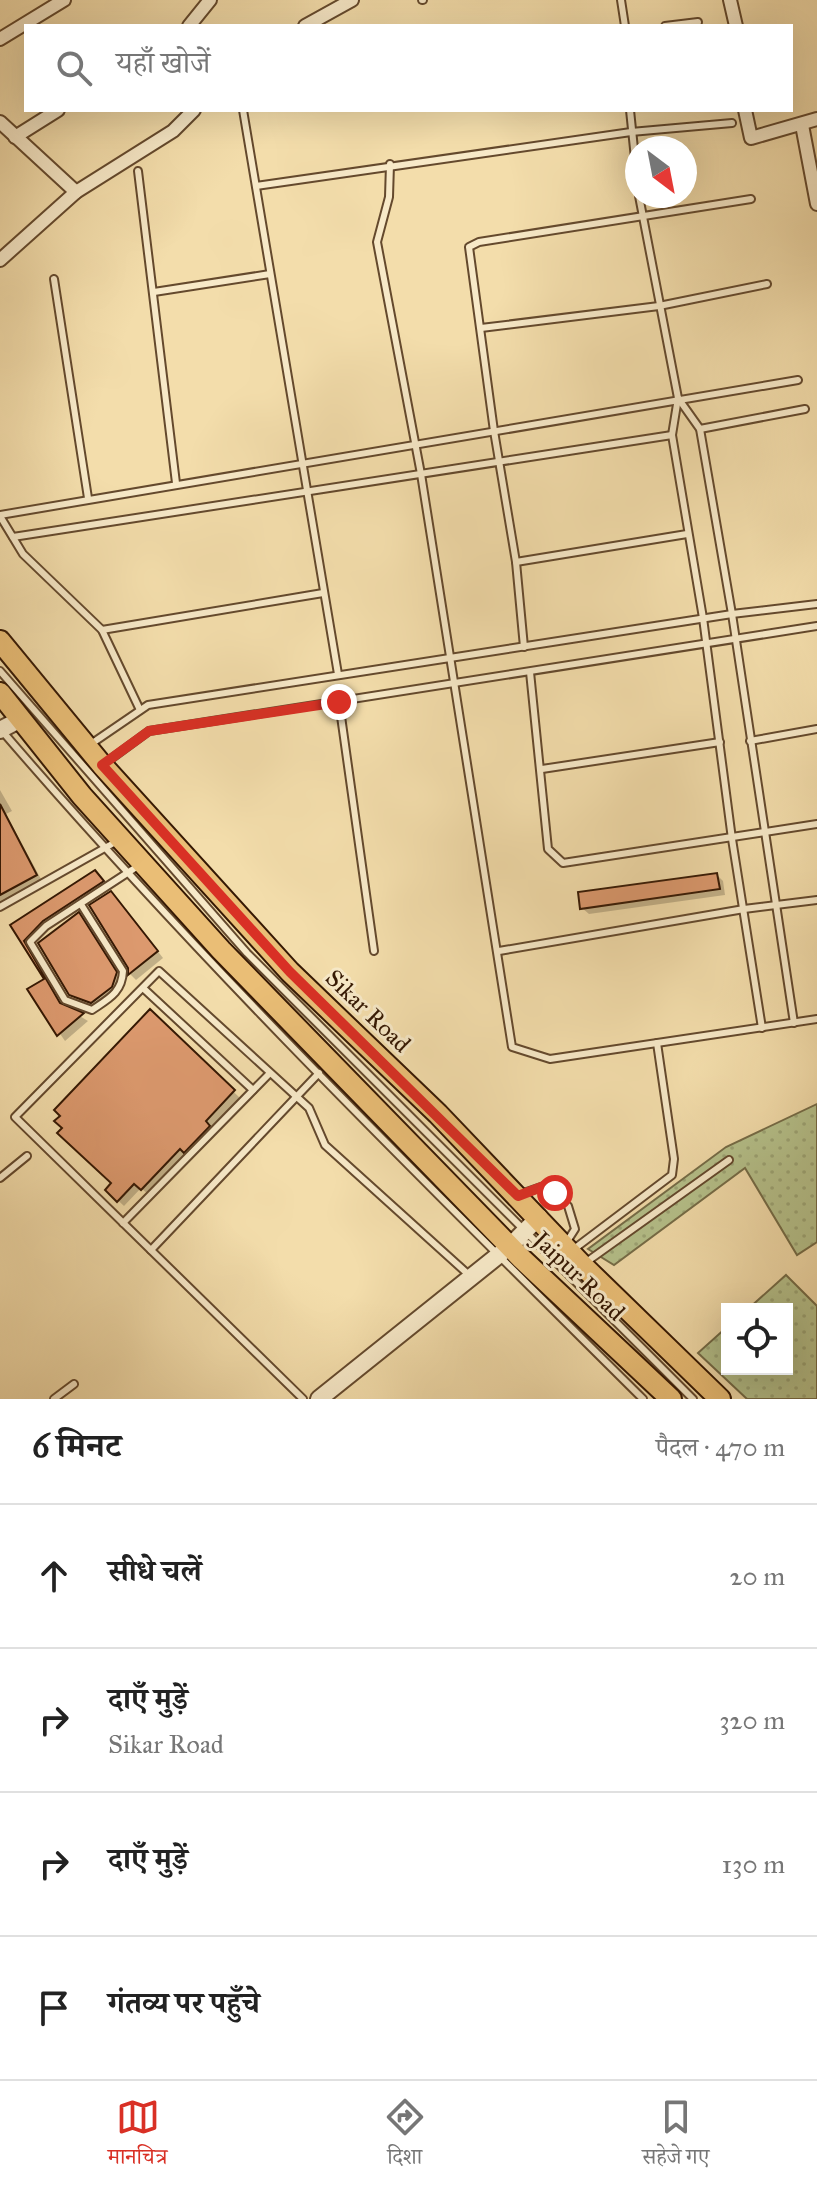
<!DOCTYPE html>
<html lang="hi">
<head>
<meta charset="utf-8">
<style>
	body { margin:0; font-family:"IM FELL Great Primer","Noto Serif Devanagari",serif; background:#f2f2f2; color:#222 }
	.controls { position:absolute; right:24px; bottom:24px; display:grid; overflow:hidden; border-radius:0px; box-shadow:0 8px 32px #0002 }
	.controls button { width:72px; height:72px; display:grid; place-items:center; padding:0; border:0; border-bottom:2px solid #e0e0e0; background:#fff; color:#222; font:40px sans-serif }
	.compass { position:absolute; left:625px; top:136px; width:72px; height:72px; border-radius:50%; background:#fff; box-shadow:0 8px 32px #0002; rotate:148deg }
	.stop { position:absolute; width:24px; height:24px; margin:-18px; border:6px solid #d93025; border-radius:50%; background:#fff }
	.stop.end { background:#d93025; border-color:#fff; box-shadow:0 2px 8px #0008 }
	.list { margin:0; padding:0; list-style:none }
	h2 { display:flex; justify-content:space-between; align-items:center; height:104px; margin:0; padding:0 32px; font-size:34px }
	h2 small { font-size:26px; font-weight:400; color:#767676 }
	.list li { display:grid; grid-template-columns:52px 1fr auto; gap:24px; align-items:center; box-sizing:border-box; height:144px; padding:0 32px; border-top:2px solid #e0e0e0 }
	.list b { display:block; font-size:30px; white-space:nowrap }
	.list p { margin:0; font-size:26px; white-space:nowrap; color:#767676 }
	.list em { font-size:26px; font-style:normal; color:#767676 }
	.icon { flex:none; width:44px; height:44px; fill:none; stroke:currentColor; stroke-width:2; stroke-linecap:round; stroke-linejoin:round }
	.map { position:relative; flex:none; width:817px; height:1399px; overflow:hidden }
	.search { position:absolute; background:#fff; box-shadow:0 8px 32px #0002; left:24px; right:24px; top:24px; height:88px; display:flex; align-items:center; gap:20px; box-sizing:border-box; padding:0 28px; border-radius:0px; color:#767676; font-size:30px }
	.sheet { height:680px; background:#fff }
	nav { display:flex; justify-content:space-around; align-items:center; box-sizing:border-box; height:112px; border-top:2px solid #e0e0e0; background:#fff; font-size:22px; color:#767676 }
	nav a { display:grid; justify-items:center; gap:4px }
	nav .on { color:#d93025 }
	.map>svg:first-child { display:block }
	.park { fill:url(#park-dots); stroke:#766d48; stroke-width:2 }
	.shadow { fill:#0003 }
	.building { fill:#dc996e; stroke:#351803; stroke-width:2 }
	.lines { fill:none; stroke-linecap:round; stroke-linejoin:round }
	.service-casing { stroke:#64492d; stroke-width:10 }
	.minor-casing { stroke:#64492d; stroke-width:16 }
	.tertiary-casing { stroke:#64492d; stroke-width:20 }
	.primary-casing { stroke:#351803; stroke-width:24 }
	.service { stroke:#f7e9c8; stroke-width:6 }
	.minor { stroke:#f7e9c8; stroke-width:12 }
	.tertiary { stroke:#f7e9c8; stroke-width:16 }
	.primary { stroke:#eabe76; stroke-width:20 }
	.route { stroke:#d93025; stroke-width:10 }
	.labels { text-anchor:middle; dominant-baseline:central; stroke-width:6; stroke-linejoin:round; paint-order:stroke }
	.street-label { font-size:24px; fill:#351803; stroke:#f7e9c8 }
</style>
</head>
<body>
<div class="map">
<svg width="817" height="1399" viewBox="0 0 817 1399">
	<defs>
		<pattern id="park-dots" width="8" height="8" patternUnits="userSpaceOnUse" patternTransform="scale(2)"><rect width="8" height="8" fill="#b6c28c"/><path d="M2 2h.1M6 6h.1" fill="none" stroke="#9da677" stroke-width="1.8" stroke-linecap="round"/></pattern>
	</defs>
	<rect width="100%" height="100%" fill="#f3ddab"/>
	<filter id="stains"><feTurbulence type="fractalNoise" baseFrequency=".0025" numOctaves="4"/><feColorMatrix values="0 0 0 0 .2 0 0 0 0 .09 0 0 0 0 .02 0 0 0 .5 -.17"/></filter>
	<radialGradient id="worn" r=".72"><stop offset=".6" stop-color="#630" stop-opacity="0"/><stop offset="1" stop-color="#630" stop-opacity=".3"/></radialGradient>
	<g class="park">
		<polygon points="817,1104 817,1242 797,1255 745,1168 614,1265 588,1249 726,1147"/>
		<polygon points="786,1275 817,1306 817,1399 747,1399 698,1353 727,1327 727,1369 787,1369 787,1309 748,1309"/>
	</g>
	<g class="shadow">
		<polygon points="0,790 12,811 6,814 42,881 0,904"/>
		<polygon points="717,875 723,881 725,895 589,914 582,908"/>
		<polygon points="101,878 108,888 49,927 29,948 63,1006 88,1021 65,1041 30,990 47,979 13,926"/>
		<polygon points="117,899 163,958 136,980 130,974"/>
		<polygon points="84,920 122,980 98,1008 77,1001 71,994"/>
		<polygon points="150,1012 240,1098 211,1129 215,1133 149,1195 141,1188 124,1206 107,1190 113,1184"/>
	</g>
	<g class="building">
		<polygon points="0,804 37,875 0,895"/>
		<polygon points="95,870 104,881 43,921 24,941 60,1003 84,1013 57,1036 27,989 44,979 10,925"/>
		<polygon points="717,873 720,889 580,909 578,892"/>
		<polygon points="111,891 158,951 128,975 128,968 89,905"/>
		<polygon points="79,912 117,972 112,987 91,1003 69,995 38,943"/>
		<polygon points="150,1009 235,1090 206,1121 210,1126 184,1153 180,1149 141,1190 134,1184 117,1202 105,1190 111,1183 57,1133 62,1128 54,1121 60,1116 54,1110"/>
	</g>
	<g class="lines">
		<defs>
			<g id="service">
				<polyline points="422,0 423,0"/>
				<polyline points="621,0 625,26"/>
				<polyline points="665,26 698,22"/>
				<polyline points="243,110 338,674"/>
				<polyline points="630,110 637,178"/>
				<polyline points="390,164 389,197 377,242 421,474 512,1047 550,1059 817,1019"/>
				<polyline points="138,171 176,483"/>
				<polyline points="256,186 631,132 732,123"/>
				<polyline points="639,196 678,398 672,435 703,618 732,839 762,1028"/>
				<polyline points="54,279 88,498"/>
				<polyline points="154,292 270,274"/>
				<polyline points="481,328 659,306 767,284"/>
				<polyline points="678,398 700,429 732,614 794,1023"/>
				<polyline points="700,429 805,409"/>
				<polyline points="0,515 798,380"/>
				<polyline points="0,516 23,554 102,630 140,710"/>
				<polyline points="13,537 672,435"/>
				<polyline points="516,562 687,534"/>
				<polyline points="102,630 323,593"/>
				<polyline points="524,647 516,562 494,431 469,247 479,242 751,199"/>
				<polyline points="0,671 247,953 693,1399"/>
				<polyline points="530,672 548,849 563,863 817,824"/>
				<polyline points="339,702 374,951"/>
				<path d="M3 732C204 966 425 1182 643 1399"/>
				<polyline points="750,741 817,729"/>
				<polyline points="91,744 148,705 732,614 817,604"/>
				<polyline points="104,764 149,731 817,626"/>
				<polyline points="542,769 720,742"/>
				<path d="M82 906 123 971C122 993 108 999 92 1010L65 1000 30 942 46 926 138 866"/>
				<polyline points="0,907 119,840"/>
				<polyline points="499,951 744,909 817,900"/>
				<polyline points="143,988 253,1090"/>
				<polyline points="0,1178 27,1156"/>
				<polyline points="521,1194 544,1186 568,1206 575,1229 566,1243"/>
				<polyline points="123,1223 269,1074"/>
				<polyline points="574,1249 672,1175 674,1159 657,1043"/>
				<polyline points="151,1250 319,1073"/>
				<polyline points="585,1263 729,1160"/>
				<polyline points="54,1399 74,1384"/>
				<polyline points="303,1399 15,1117 159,971 309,1108 325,1145 469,1275"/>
			</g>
			<g id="minor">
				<polyline points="730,0 736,26"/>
				<polyline points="189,26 210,0"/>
				<polyline points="305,26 352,0"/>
				<polyline points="0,39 64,0"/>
				<polyline points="745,110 751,138 817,119"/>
				<polyline points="0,122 76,192"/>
				<polyline points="802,125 817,204"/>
				<polyline points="15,137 58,110"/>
				<polyline points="0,260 76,192 173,131 194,110"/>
			</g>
			<g id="tertiary">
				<polyline points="0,730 21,719"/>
				<polyline points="319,1399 510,1246 539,1217"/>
			</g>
			<g id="primary">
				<polyline points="0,641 102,765 290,972 438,1114 582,1265 720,1399"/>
				<polyline points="0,693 82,796 221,950 522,1259 671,1399"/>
			</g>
		</defs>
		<use href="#service" class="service-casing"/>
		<use href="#minor" class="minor-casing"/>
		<use href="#tertiary" class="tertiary-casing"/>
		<use href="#primary" class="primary-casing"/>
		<use href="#service" class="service"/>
		<use href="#minor" class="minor"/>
		<use href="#tertiary" class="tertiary"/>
		<use href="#primary" class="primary"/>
	</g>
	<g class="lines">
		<polyline class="route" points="339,702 149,731 102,765 290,972 518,1196 544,1186 555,1193"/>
	</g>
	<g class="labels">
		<g class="street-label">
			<text transform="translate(368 1011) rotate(44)">Sikar Road</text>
			<text transform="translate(579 1276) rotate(44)">Jaipur Road</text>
		</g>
	</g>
	<rect width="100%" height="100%" filter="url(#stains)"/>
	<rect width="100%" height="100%" fill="url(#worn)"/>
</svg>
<div class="controls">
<button><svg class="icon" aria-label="locate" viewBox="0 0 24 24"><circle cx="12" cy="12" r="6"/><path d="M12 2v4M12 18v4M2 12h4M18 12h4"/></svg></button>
</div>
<svg class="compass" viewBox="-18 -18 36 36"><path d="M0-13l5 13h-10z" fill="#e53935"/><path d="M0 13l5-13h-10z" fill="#767676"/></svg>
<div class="stop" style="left:555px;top:1193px"></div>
<div class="stop end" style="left:339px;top:702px"></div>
<div class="search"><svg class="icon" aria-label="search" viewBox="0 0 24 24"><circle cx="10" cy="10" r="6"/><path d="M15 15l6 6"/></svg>यहाँ खोजें</div>
</div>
<section class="sheet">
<h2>6 मिनट<small>पैदल · 470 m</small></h2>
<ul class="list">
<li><svg class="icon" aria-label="ahead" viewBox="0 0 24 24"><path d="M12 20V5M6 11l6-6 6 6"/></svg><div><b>सीधे चलें</b></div><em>20 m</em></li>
<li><svg class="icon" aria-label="right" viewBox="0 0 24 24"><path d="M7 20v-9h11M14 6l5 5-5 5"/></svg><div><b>दाएँ मुड़ें</b><p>Sikar Road</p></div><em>320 m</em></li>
<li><svg class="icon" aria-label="right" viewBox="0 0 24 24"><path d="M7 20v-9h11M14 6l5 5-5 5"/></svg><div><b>दाएँ मुड़ें</b></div><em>130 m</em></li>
<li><svg class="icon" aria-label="arrive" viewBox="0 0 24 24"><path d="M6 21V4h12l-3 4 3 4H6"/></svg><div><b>गंतव्य पर पहुँचे</b></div></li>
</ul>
</section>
<nav>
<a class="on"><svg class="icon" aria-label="map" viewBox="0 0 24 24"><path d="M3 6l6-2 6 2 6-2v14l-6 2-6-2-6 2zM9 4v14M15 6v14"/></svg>मानचित्र</a>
<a><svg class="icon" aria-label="directions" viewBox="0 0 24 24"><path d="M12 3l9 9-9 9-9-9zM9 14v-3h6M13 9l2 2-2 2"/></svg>दिशा</a>
<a><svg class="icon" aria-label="saved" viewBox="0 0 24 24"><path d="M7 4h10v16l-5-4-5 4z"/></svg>सहेजे गए</a>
</nav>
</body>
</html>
